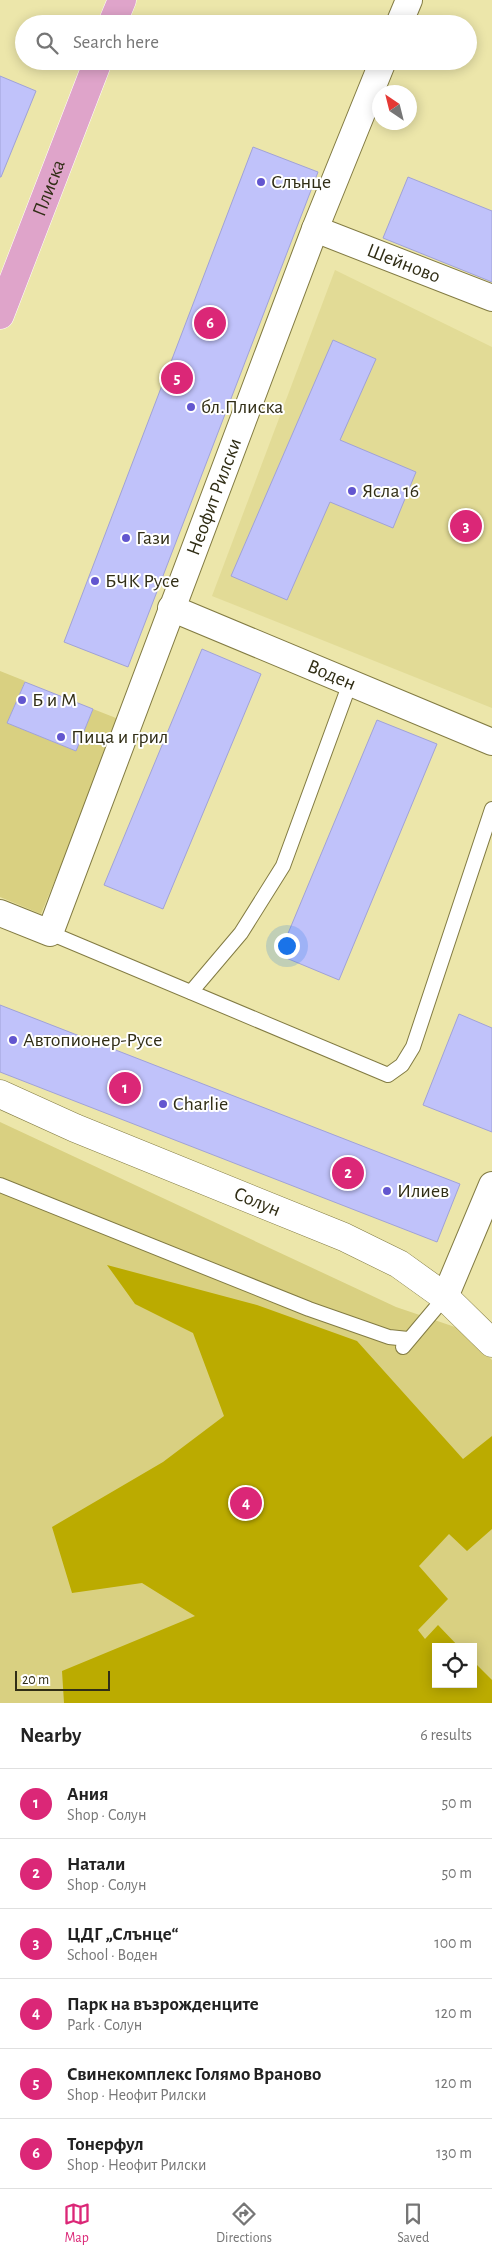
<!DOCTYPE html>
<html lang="en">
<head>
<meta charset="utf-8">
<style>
	body { margin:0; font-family:"Alegreya Sans",sans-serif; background:#f2f2f2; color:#222 }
	.controls { position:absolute; right:15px; bottom:15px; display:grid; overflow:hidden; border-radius:0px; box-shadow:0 2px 12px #0003 }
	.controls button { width:45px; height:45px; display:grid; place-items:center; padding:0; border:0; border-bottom:1px solid #e0e0e0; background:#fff; color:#222; font:25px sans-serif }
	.compass { position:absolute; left:372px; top:85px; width:45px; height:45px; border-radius:50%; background:#fff; box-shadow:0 2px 12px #0003; rotate:325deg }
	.scale { position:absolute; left:15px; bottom:12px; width:95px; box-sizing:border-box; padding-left:5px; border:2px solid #312e16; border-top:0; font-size:14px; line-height:18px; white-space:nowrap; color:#312e16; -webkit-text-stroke:4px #fff; paint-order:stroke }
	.you { position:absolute; left:286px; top:945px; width:18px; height:18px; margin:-12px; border:4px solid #fff; border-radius:50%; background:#1a73e8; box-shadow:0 0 0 8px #1a73e833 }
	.badge { display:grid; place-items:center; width:32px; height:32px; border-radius:50%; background:#db2777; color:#fff; font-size:16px; font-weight:700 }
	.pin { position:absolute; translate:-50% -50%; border:2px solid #fff; box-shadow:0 1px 5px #0006 }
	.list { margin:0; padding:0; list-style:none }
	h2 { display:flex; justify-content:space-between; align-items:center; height:65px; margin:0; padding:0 20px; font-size:21px }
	h2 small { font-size:16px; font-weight:400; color:#767676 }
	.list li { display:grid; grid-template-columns:32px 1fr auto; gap:15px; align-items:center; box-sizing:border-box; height:70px; padding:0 20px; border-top:1px solid #e0e0e0 }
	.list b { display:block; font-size:19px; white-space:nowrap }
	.list p { margin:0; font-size:16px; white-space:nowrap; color:#767676 }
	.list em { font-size:16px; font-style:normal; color:#767676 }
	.icon { flex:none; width:28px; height:28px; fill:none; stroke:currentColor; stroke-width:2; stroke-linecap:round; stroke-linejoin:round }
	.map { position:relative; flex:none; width:492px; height:1703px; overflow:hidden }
	.search { position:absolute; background:#fff; box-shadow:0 2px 12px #0003; left:15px; right:15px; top:15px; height:55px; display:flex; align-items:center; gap:12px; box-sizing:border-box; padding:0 18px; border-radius:28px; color:#767676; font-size:19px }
	.sheet { height:485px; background:#fff }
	nav { display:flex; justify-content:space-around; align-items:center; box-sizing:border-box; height:70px; border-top:1px solid #e0e0e0; background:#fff; font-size:14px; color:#767676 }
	nav a { display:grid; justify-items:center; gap:2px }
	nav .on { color:#db2777 }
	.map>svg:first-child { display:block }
	.built { fill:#e2db96 }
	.green { fill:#d9d081; fill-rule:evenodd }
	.forest { fill:#bbab00 }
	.building { fill:#c0c2fa; stroke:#a0a2d7 }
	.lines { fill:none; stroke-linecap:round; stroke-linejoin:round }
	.service-casing { stroke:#827b43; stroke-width:16 }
	.minor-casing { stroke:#827b43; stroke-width:28 }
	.tertiary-casing { stroke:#827b43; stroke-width:29 }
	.primary-casing { stroke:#fff; stroke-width:29 }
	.service { stroke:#fff; stroke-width:14 }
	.minor { stroke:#fff; stroke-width:26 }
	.tertiary { stroke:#fff; stroke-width:28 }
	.primary { stroke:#dfa4ca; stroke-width:28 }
	.poi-dot { fill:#6256cf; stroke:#fff; stroke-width:2 }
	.labels { text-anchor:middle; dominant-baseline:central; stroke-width:4; stroke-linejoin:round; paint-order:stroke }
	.poi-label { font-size:20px; fill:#312e16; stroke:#fff; text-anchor:start }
	.street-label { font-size:20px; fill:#312e16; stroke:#fff }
</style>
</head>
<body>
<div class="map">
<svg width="492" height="1703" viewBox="0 0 492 1703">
	<rect width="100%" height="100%" fill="#ece6aa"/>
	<polygon class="built" points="335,270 492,347 492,708 212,596"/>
	<g class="green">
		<polygon points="0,671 25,681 7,723 76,751 93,709 121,720 41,914 0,897"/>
		<path d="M0 1122 396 1307 458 1328 492 1360V1703H0ZM436 1647H473V1684H436Z"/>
	</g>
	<polygon class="forest" points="107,1265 257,1305 357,1341 463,1459 492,1436 492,1529 467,1551 449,1534 419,1566 448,1599 418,1630 425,1639 438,1625 459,1647 436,1647 436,1684 473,1684 473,1661 492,1680 492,1703 64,1703 62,1671 195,1616 142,1583 72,1593 52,1527 163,1462 224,1416 193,1333 135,1304"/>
	<g class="building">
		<polygon points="0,76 36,91 1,177 0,177"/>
		<polygon points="253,147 318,172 128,667 64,642"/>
		<polygon points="408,177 492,211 492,282 383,238"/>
		<polygon points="333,340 376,359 340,440 416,472 393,528 330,502 287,600 231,576"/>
		<polygon points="202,649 261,674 163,909 104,885"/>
		<polygon points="25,682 93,709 76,751 7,723"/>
		<polygon points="377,720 437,744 339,980 279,955"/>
		<polygon points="0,1005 460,1184 437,1242 0,1072"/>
		<polygon points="459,1014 492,1028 492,1132 423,1105"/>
	</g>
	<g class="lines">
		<defs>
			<g id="service">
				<polyline points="50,933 388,1075 402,1065 413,1047 492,809"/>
				<polyline points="191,992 241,933 283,866 350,683"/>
				<polyline points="0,1185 309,1309 389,1337 408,1339"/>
				<polyline points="403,1347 445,1297"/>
			</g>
			<g id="minor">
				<polyline points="399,24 409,0"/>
				<path id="s1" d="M315 229 492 298"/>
				<path id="s2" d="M171 608 492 742"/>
				<path id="s3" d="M0 913 50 933 315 229 383 61"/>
				<polyline points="445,1297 492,1185"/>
			</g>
			<g id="tertiary">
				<path id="s4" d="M0 1094 75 1128 344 1237 399 1264 445 1297 492 1343"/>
			</g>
			<g id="primary">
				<polyline points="112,24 122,0"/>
				<path id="s5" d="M0 315 98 61"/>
			</g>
		</defs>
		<use href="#service" class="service-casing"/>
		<use href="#minor" class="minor-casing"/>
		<use href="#tertiary" class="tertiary-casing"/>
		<use href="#primary" class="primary-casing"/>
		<use href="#service" class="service"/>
		<use href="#minor" class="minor"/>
		<use href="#tertiary" class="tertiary"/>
		<use href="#primary" class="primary"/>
	</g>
	<g class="poi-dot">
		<circle cx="261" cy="182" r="5"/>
		<circle cx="191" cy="407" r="5"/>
		<circle cx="352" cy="491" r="5"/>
		<circle cx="126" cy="538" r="5"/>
		<circle cx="95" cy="581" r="5"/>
		<circle cx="22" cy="700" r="5"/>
		<circle cx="61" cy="737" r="5"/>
		<circle cx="13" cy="1040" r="5"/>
		<circle cx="163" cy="1104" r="5"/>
		<circle cx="387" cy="1191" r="5"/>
	</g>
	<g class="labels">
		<g class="poi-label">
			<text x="271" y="182">Слънце</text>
			<text x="201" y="407">бл.Плиска</text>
			<text x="362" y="491">Ясла 16</text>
			<text x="136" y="538">Гази</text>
			<text x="105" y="581">БЧК Русе</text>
			<text x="32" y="700">Б и М</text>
			<text x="71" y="737">Пица и грил</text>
			<text x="23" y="1040">Автопионер-Русе</text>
			<text x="173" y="1104">Charlie</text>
			<text x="397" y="1191">Илиев</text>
		</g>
		<g class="street-label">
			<text stroke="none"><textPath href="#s5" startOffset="136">Плиска</textPath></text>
			<text stroke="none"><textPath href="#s1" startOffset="95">Шейново</textPath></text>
			<text stroke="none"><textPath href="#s3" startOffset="520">Неофит Рилски</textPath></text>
			<text stroke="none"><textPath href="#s2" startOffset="174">Воден</textPath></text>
			<text stroke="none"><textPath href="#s4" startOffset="279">Солун</textPath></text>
		</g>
	</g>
</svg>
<div class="controls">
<button><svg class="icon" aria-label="locate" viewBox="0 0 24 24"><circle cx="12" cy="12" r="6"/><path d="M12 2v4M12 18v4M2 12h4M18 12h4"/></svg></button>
</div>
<svg class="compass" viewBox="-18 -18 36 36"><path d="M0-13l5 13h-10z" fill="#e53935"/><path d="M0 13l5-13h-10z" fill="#767676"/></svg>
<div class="scale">20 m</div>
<div class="you"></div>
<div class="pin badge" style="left:125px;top:1088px">1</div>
<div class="pin badge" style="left:348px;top:1173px">2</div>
<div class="pin badge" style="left:466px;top:526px">3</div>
<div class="pin badge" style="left:246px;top:1503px">4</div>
<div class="pin badge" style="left:177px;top:378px">5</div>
<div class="pin badge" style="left:210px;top:323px">6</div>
<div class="search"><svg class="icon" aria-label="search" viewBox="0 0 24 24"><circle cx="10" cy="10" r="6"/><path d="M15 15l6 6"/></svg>Search here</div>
</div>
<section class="sheet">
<h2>Nearby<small>6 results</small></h2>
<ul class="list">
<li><span class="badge">1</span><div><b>Ания</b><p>Shop · Солун</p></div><em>50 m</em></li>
<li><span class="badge">2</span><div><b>Натали</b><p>Shop · Солун</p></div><em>50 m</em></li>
<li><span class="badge">3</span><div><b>ЦДГ „Слънце“</b><p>School · Воден</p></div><em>100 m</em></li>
<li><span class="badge">4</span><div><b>Парк на възрожденците</b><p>Park · Солун</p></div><em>120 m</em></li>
<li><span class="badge">5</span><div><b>Свинекомплекс Голямо Враново</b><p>Shop · Неофит Рилски</p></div><em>120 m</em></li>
<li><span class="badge">6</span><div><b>Тонерфул</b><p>Shop · Неофит Рилски</p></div><em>130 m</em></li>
</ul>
</section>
<nav>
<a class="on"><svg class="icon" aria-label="map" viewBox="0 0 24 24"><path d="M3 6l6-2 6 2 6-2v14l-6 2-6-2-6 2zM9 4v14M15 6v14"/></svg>Map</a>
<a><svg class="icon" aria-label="directions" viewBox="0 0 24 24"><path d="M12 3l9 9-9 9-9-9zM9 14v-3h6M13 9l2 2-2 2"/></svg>Directions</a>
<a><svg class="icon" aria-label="saved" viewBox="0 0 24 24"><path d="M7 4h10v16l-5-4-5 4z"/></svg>Saved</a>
</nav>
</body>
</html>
